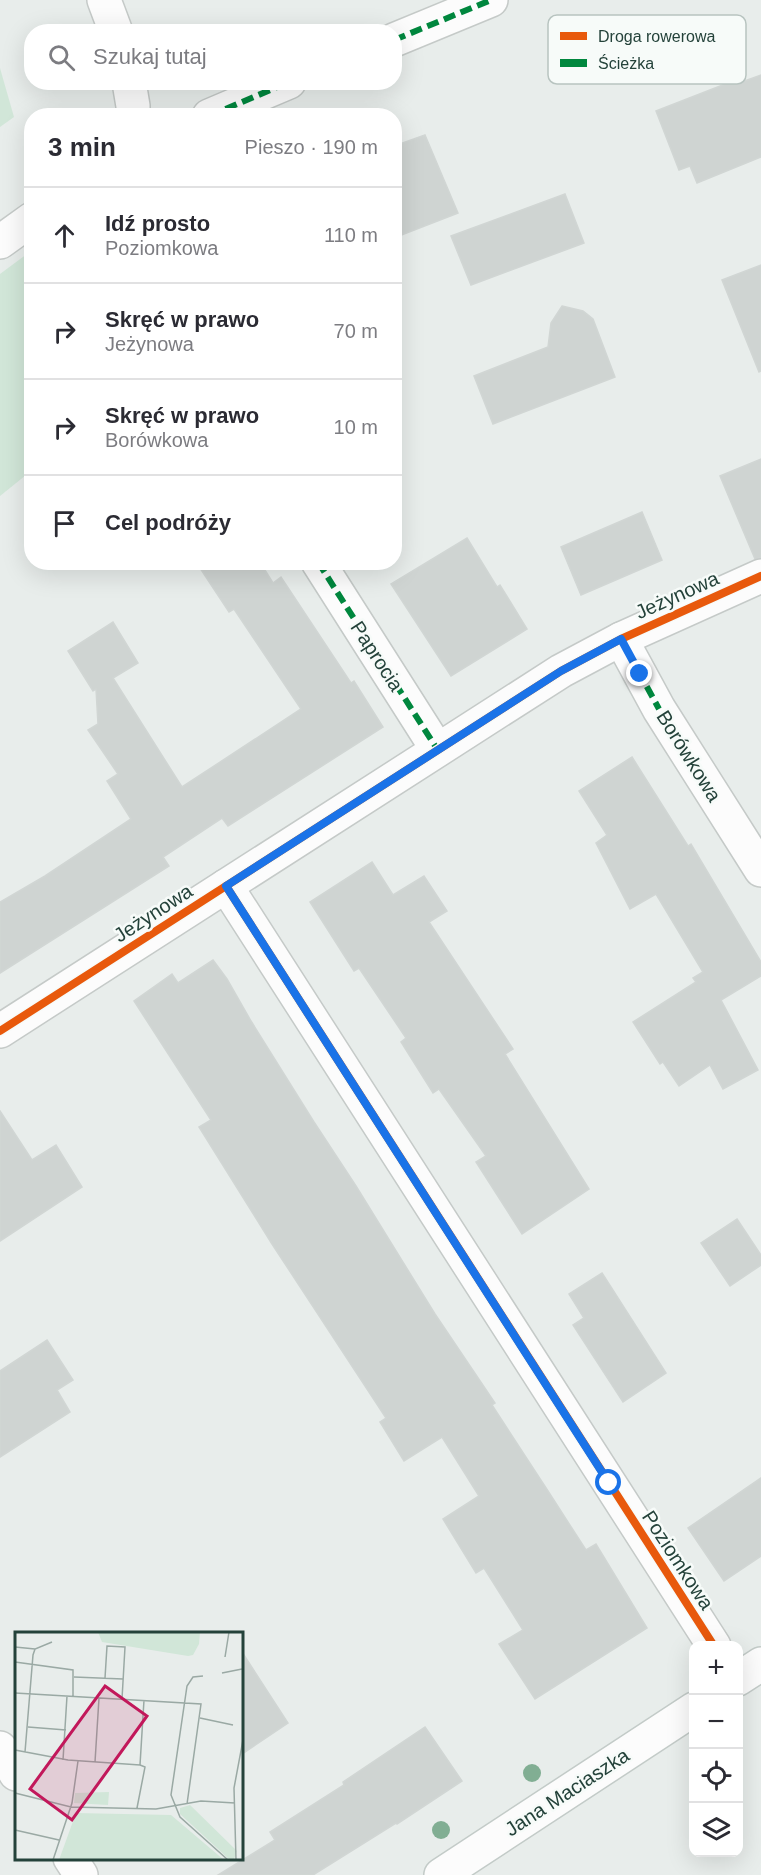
<!DOCTYPE html>
<html lang="pl">
<head>
<meta charset="utf-8">
<style>
	body { margin:0; font-family:Arial,sans-serif; background:#f2f2f3; color:#2b2b33 }
	.controls { position:absolute; right:18px; bottom:18px; display:grid; overflow:hidden; border-radius:12px; box-shadow:0 6px 24px #0002 }
	.controls button { width:54px; height:54px; display:grid; place-items:center; padding:0; border:0; border-bottom:2px solid #e1e1e2; background:#fff; color:#2b2b33; font:30px sans-serif }
	.stop { position:absolute; width:18px; height:18px; margin:-14px; border:4px solid #1a73e8; border-radius:50%; background:#fff }
	.stop.end { background:#1a73e8; border-color:#fff; box-shadow:0 2px 6px #0008 }
	.list { margin:0; padding:0; list-style:none }
	h2 { display:flex; justify-content:space-between; align-items:center; height:78px; margin:0; padding:0 24px; font-size:26px }
	h2 small { font-size:20px; font-weight:400; color:#7c7c81 }
	.list li { display:grid; grid-template-columns:39px 1fr auto; gap:18px; align-items:center; box-sizing:border-box; height:96px; padding:0 24px; border-top:2px solid #e1e1e2 }
	.list b { display:block; font-size:22px; white-space:nowrap }
	.list p { margin:0; font-size:20px; white-space:nowrap; color:#7c7c81 }
	.list em { font-size:20px; font-style:normal; color:#7c7c81 }
	.icon { flex:none; width:33px; height:33px; fill:none; stroke:currentColor; stroke-width:2; stroke-linecap:round; stroke-linejoin:round }
	.map { position:relative; flex:none; width:761px; height:1875px; overflow:hidden }
	.search { position:absolute; background:#fff; box-shadow:0 6px 24px #0002; left:24px; top:24px; width:378px; height:66px; display:flex; align-items:center; gap:15px; box-sizing:border-box; padding:0 21px; border-radius:24px; color:#7c7c81; font-size:22px }
	.panel { position:absolute; background:#fff; box-shadow:0 6px 24px #0002; left:24px; top:108px; width:378px; height:462px; border-radius:24px }
	.map>svg:first-child { display:block }
	.green { fill:#d1e6d8 }
	.building { fill:#cfd4d2; stroke:#d1d6d4; stroke-width:1.5 }
	.lines { fill:none; stroke-linecap:round; stroke-linejoin:round }
	.street-casing { stroke:#c5cac8; stroke-width:36 }
	.secondary-casing { stroke:#c3cbc8; stroke-width:36 }
	.street { stroke:#fcfcfc; stroke-width:33 }
	.secondary { stroke:#fcfcfc; stroke-width:33 }
	.quiet { stroke:#00873e; stroke-width:6; stroke-dasharray:12 6; stroke-linecap:butt }
	.cycleway-casing { stroke:#f7fbf9; stroke-width:11 }
	.cycleway { stroke:#e8590c; stroke-width:8 }
	.tree { fill:#81ae93 }
	.route { stroke:#1a73e8; stroke-width:8 }
	.labels { text-anchor:middle; dominant-baseline:central; stroke-width:5; stroke-linejoin:round; paint-order:stroke }
	.street-label { font-size:20px; fill:#24423a; stroke:#f7fbf9 }
	.inset-road { fill:none; stroke:#9aa9a4; stroke-width:1.5 }
	.view { fill:#c2185b; fill-opacity:0.15; stroke:#c2185b; stroke-width:3 }
	.inset-edge { fill:none; stroke:#24423a; stroke-width:3 }
	.key { fill:#f7fbf9; stroke:#b8c4c0; stroke-width:1.5 }
	.key-label { font-size:16px; fill:#24423a }
</style>
</head>
<body>
<div class="map">
<svg width="761" height="1875" viewBox="0 0 761 1875">
	<rect width="100%" height="100%" fill="#e8edeb"/>
	<g class="green">
		<polygon points="0,68 14,117 0,127"/>
		<polygon points="31,251 31,471 0,496 0,274"/>
	</g>
	<g class="building">
		<polygon points="761,75 761,157 697,183 690,166 679,170 656,111 738,79 739,83"/>
		<polygon points="425,135 458,213 394,238 394,146"/>
		<polygon points="565,194 584,243 471,285 451,236"/>
		<polygon points="761,265 761,371 759,372 722,280"/>
		<polygon points="562,306 583,311 593,319 615,377 493,424 474,376 548,347 551,323"/>
		<polygon points="761,459 761,558 755,559 720,476"/>
		<polygon points="642,512 662,560 581,595 561,547"/>
		<polygon points="467,538 497,587 500,585 527,629 451,676 391,584"/>
		<polygon points="196,562 260,562 273,583 281,577 351,683 354,681 383,727 228,826 222,818 163,857 169,866 0,973 0,902 45,876 131,819 107,781 118,774 88,730 98,724 96,689 93,691 68,651 113,622 138,663 113,678 182,787 301,709 234,609 229,612"/>
		<polygon points="632,757 688,846 691,844 761,962 761,976 721,1000 758,1070 723,1089 710,1065 679,1086 663,1062 660,1064 633,1022 696,982 693,978 703,972 656,894 630,909 596,843 607,835 579,791"/>
		<polygon points="372,862 393,895 424,876 447,911 429,922 513,1049 505,1054 589,1189 522,1234 476,1162 486,1156 439,1089 433,1093 401,1042 406,1038 359,968 354,971 310,902"/>
		<polygon points="213,960 227,979 251,1021 314,1122 356,1186 435,1314 495,1403 492,1405 548,1491 586,1550 596,1544 647,1628 535,1699 499,1644 523,1630 484,1568 476,1573 443,1519 479,1496 442,1437 404,1461 380,1422 386,1418 272,1244 199,1127 211,1120 134,1001 172,974 178,983"/>
		<polygon points="0,1111 32,1160 56,1145 82,1187 0,1241"/>
		<polygon points="737,1219 761,1255 761,1265 730,1286 701,1243"/>
		<polygon points="602,1273 666,1373 623,1402 573,1325 584,1318 569,1294"/>
		<polygon points="47,1340 73,1380 57,1390 70,1412 0,1457 0,1371"/>
		<polygon points="761,1478 761,1556 724,1581 688,1528"/>
		<polygon points="242,1652 288,1723 242,1754"/>
		<polygon points="425,1727 462,1781 397,1824 396,1823 313,1875 218,1875 275,1840 270,1832 344,1785 343,1782"/>
	</g>
	<g class="lines">
		<defs>
			<g id="street">
				<polyline points="104,0 116,32"/>
				<polyline points="394,40 491,0"/>
				<polyline points="129,82 133,106 133,116"/>
				<polyline points="209,116 289,82"/>
				<polyline points="0,242 32,219"/>
				<polyline points="318,562 437,749"/>
				<polyline points="621,639 659,709 761,870"/>
				<polyline points="226,886 714,1646"/>
				<polyline points="0,1031 561,671 621,639 761,576"/>
				<polyline points="0,1748 16,1774"/>
				<polyline points="70,1858 81,1875"/>
			</g>
			<g id="secondary">
				<polyline points="738,1679 761,1664"/>
				<polyline points="441,1875 694,1709"/>
			</g>
		</defs>
		<use href="#street" class="street-casing"/>
		<use href="#secondary" class="secondary-casing"/>
		<use href="#street" class="street"/>
		<use href="#secondary" class="secondary"/>
		<g class="quiet">
			<polyline points="394,40 491,0"/>
			<polyline points="209,116 289,82"/>
			<polyline points="318,562 437,749"/>
			<polyline points="621,639 659,709"/>
		</g>
		<defs>
			<g id="cycleway">
				<polyline points="226,886 714,1646"/>
				<polyline points="0,1031 561,671 621,639 761,576"/>
			</g>
		</defs>
		<use href="#cycleway" class="cycleway-casing"/>
		<use href="#cycleway" class="cycleway"/>
	</g>
	<g class="tree">
		<circle cx="532" cy="1773" r="9"/>
		<circle cx="441" cy="1830" r="9"/>
	</g>
	<g class="lines">
		<polyline class="route" points="609,1483 226,886 561,671 621,639 640,674"/>
	</g>
	<g class="labels">
		<g class="street-label">
			<text transform="translate(677 595) rotate(-24)">Jeżynowa</text>
			<text transform="translate(377 656) rotate(57)">Paprocia</text>
			<text transform="translate(689 756) rotate(58)">Borówkowa</text>
			<text transform="translate(153 913) rotate(-33)">Jeżynowa</text>
			<text transform="translate(678 1560) rotate(57)">Poziomkowa</text>
			<text transform="translate(567 1792) rotate(-33)">Jana Maciaszka</text>
		</g>
	</g>
	<g transform="translate(15 1632)">
		<rect width="228" height="228" fill="#e8edeb"/>
		<path d="M83 0H185L184 12 178 23 173 24 87 10ZM94 160 93 173 59 171 60 161ZM175 173 222 219 219 227 215 228 165 182V176ZM61 181 156 183 209 228H44Z" fill="#d1e6d8"/>
		<path class="inset-road" d="M0 15 20 17M228 17V41M210 25 214 0M0 30 58 38V64M207 41 227 37M188 44 178 45 172 54 156 163 165 185 213 228M59 45 108 47M90 46 92 14 110 15 107 67M0 61 186 72 172 172M185 86 218 93M13 95 51 98M0 118 53 128 125 133M10 120 18 23 20 17 37 10M48 128 52 64M80 130 84 66M0 161 56 175 141 177 186 169 220 171M122 176 130 135 125 133 129 68M0 198 44 208M38 228 57 171 63 129M221 228 219 156 228 108"/>
		<path class="view" d="M90 54 132 84 57 188 15 157Z"/>
		<rect width="228" height="228" class="inset-edge"/>
	</g>
	<rect x="548" y="15" width="198" height="69" rx="9" class="key"/>
	<rect x="560" y="32" width="27" height="8" fill="#e8590c"/>
	<rect x="560" y="59" width="27" height="8" fill="#00873e"/>
	<g class="key-label">
		<text x="598" y="42">Droga rowerowa</text>
		<text x="598" y="69">Ścieżka</text>
	</g>
</svg>
<div class="controls">
<button>+</button>
<button>−</button>
<button><svg class="icon" aria-label="locate" viewBox="0 0 24 24"><circle cx="12" cy="12" r="6"/><path d="M12 2v4M12 18v4M2 12h4M18 12h4"/></svg></button>
<button><svg class="icon" aria-label="layers" viewBox="0 0 24 24"><path d="M12 4l9 5-9 5-9-5zM3 14l9 5 9-5"/></svg></button>
</div>
<div class="stop" style="left:609px;top:1483px"></div>
<div class="stop end" style="left:640px;top:674px"></div>
<div class="search"><svg class="icon" aria-label="search" viewBox="0 0 24 24"><circle cx="10" cy="10" r="6"/><path d="M15 15l6 6"/></svg>Szukaj tutaj</div>
<section class="panel">
<h2>3 min<small>Pieszo · 190 m</small></h2>
<ul class="list">
<li><svg class="icon" aria-label="ahead" viewBox="0 0 24 24"><path d="M12 20V5M6 11l6-6 6 6"/></svg><div><b>Idź prosto</b><p>Poziomkowa</p></div><em>110 m</em></li>
<li><svg class="icon" aria-label="right" viewBox="0 0 24 24"><path d="M7 20v-9h11M14 6l5 5-5 5"/></svg><div><b>Skręć w prawo</b><p>Jeżynowa</p></div><em>70 m</em></li>
<li><svg class="icon" aria-label="right" viewBox="0 0 24 24"><path d="M7 20v-9h11M14 6l5 5-5 5"/></svg><div><b>Skręć w prawo</b><p>Borówkowa</p></div><em>10 m</em></li>
<li><svg class="icon" aria-label="arrive" viewBox="0 0 24 24"><path d="M6 21V4h12l-3 4 3 4H6"/></svg><div><b>Cel podróży</b></div></li>
</ul>
</section>
</div>
</body>
</html>
